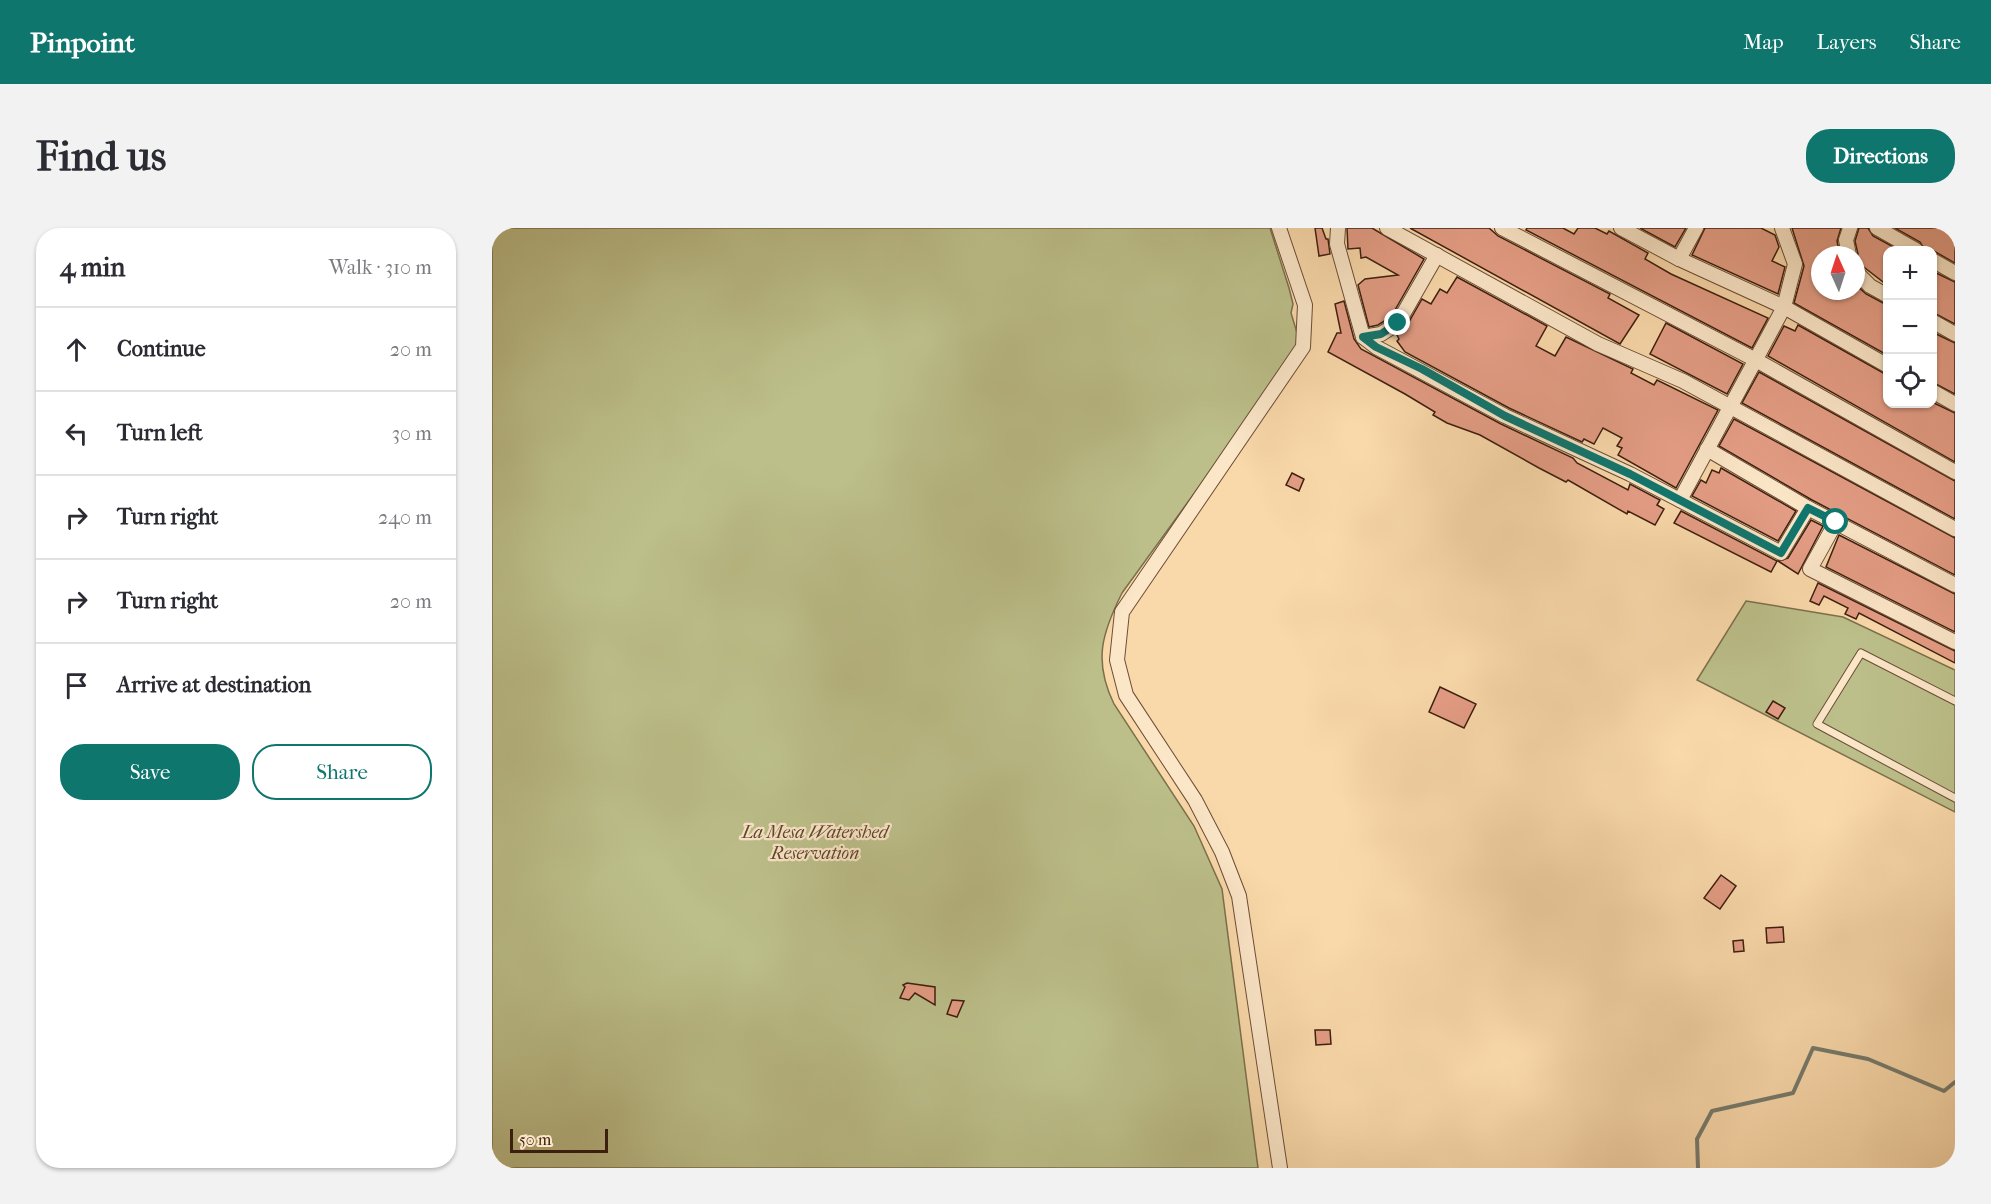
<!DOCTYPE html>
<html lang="en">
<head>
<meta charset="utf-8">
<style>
	body { margin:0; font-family:"IM FELL French Canon",serif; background:#f2f2f3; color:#2b2b33 }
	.controls { position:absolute; right:18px; top:18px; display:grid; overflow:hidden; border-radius:12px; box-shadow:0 2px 4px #0004 }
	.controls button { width:54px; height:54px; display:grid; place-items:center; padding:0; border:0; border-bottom:2px solid #e1e1e2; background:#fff; color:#2b2b33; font:30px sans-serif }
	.compass { position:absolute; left:1319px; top:18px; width:54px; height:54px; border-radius:50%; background:#fff; box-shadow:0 2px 4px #0004; rotate:357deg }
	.scale { position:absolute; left:18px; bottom:15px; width:98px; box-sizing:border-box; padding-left:6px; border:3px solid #3d1f0f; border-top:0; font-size:16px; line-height:21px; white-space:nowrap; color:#3d1f0f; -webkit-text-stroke:4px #fbe6c8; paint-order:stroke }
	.stop { position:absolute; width:18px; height:18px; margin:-14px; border:4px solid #0f766e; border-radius:50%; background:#fff }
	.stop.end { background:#0f766e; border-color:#fff; box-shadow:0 2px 6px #0008 }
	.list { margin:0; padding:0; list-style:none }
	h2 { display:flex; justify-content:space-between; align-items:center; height:78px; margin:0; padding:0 24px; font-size:26px }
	h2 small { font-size:20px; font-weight:400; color:#7c7c81 }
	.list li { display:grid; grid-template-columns:39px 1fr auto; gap:18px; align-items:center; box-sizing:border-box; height:84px; padding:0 24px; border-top:2px solid #e1e1e2 }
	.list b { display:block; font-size:22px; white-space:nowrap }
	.list em { font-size:20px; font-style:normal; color:#7c7c81 }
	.actions { display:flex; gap:12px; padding:18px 24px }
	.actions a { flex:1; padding:14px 0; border:2px solid #0f766e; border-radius:24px; text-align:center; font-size:21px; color:#0f766e }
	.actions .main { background:#0f766e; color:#fff }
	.icon { flex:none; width:33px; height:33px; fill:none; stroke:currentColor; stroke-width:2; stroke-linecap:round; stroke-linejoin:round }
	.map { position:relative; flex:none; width:1463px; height:940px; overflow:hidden; border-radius:24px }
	header { display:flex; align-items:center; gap:36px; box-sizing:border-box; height:84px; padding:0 30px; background:#0f766e; color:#fff }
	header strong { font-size:28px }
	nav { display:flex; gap:33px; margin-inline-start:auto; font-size:21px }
	.intro { display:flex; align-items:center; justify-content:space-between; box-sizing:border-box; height:144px; padding:0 36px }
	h1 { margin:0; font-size:42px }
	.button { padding:15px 27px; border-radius:24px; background:#0f766e; color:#fff; font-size:21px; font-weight:700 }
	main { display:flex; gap:36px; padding:0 36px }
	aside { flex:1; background:#fff; border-radius:24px; box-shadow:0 2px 4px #0004 }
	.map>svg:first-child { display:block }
	.green { fill:#bcbf8a; stroke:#7c6f4c; stroke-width:1.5 }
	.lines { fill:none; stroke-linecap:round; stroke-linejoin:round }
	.stream { stroke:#777b6e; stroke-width:4 }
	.building { fill:#e49d85; stroke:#3d1f0f; stroke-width:1.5 }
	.service-casing { stroke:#6c4d36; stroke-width:9 }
	.minor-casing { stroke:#6c4d36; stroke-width:16 }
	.service { stroke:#fbe6c8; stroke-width:7 }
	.minor { stroke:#fbe6c8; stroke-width:14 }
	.route { stroke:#0f766e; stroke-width:8 }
	.labels { text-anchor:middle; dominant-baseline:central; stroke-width:4.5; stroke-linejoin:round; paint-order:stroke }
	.park-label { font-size:18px; font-style:italic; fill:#5d472e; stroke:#fbe6c8 }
</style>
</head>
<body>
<header>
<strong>Pinpoint</strong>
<nav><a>Map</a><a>Layers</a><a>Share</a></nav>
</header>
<div class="intro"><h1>Find us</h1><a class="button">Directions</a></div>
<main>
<aside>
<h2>4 min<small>Walk · 310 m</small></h2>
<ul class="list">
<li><svg class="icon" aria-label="ahead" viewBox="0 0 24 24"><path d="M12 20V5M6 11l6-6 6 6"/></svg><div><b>Continue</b></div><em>20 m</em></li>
<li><svg class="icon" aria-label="left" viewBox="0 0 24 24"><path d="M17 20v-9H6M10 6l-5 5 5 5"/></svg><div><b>Turn left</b></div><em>30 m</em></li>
<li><svg class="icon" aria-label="right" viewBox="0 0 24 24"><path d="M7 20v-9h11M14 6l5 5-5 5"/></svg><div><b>Turn right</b></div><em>240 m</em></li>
<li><svg class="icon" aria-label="right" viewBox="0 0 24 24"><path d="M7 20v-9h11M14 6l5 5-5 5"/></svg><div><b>Turn right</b></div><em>20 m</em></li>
<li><svg class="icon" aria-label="arrive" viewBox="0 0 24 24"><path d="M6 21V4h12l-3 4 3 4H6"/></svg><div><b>Arrive at destination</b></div></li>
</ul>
<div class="actions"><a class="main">Save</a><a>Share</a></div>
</aside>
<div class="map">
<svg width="1463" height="940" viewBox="0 0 1463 940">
	<rect width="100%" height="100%" fill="#f9d8aa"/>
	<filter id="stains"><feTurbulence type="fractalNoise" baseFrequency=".00333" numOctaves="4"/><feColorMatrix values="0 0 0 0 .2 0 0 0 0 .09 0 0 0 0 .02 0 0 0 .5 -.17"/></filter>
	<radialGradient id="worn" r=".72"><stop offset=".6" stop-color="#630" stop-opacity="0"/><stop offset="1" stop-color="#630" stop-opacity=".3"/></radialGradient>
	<g class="green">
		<path d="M0 0H778L797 60 801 76 799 85 809 118 630 365C610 405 601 433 622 476L702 598 730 661 766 940H0Z"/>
		<polygon points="1254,373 1351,389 1463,442 1463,584 1205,452"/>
	</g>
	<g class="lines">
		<polyline class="stream" points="1206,940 1205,911 1220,883 1301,865 1321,820 1376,831 1452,863 1463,854"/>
	</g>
	<g class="building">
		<polygon points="823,0 830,0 834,11 836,11 838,26 827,28"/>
		<polygon points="855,0 880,0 932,31 899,89 886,97 877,99 866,57 873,51 906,47 874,29 869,30 868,20 856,21"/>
		<polygon points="918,0 997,0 1006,8 1118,66 1116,70 1147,87 1128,116"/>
		<polygon points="1035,0 1071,0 1082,6 1086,0 1103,0 1115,6 1117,3 1156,25 1153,31 1179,46 1276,90 1260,120 1034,2"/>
		<polygon points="1148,0 1194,0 1183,19"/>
		<polygon points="1213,0 1269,0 1283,7 1287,19 1280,33 1293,39 1286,66 1200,27"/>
		<polygon points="1300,0 1349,0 1345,13 1348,27 1328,27 1328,63 1364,63 1364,57 1374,66 1395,77 1395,127 1302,75 1312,38"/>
		<polygon points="1367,0 1376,0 1381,8 1407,22 1395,22 1395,57 1364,33 1366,26 1363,13"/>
		<polygon points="1403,0 1463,0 1463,35 1440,22 1433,22 1428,14"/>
		<polygon points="1440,43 1463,54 1463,96 1440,84"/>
		<polygon points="965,49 1055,98 1044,118 1063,128 1074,109 1141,141 1139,145 1162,157 1165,152 1226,182 1184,260 1126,227 1130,220 1125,218 1130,210 1111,200 1102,216 1092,211 1090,214 1017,180 913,124 905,113 907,111 905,107 914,99 930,71 939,76 948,61 955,65"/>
		<polygon points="852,73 862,111 869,121 1009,196 1081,230 1085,235 1136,262 1138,256 1168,272 1165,277 1172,281 1163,297 1136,283 1135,286 1076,252 1074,254 1047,240 988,207 955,195 941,187 943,184 913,166 836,124 845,105 849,105 843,76"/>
		<polygon points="1174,95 1251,136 1235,166 1158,126"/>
		<polygon points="1306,97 1395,147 1395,176 1440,174 1463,185 1463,234 1276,128 1292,98 1303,103"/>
		<polygon points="1440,104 1463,115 1463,166 1440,154"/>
		<polygon points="1267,144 1463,253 1463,291 1250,175"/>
		<polygon points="1242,191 1463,310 1463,347 1320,272 1227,218"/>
		<polygon points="1229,240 1304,283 1286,313 1200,268 1209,252 1214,255 1220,242 1227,245"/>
		<polygon points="800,245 812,251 807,263 794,257"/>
		<polygon points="1189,283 1285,333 1279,344 1182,295"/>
		<polygon points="1319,292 1331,298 1306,346 1286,333 1296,330"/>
		<polygon points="1347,307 1463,366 1463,404 1334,339"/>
		<polygon points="1326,355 1463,423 1463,435 1367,385 1364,391 1353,386 1356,380 1332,368 1327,377 1318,373"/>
		<polygon points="948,459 984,476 972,500 937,484"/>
		<polygon points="1281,473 1293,480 1286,491 1274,484"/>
		<polygon points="1229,647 1244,658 1228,681 1212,670"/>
		<polygon points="1291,699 1292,714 1275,715 1274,700"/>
		<polygon points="1251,712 1252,723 1242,724 1241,713"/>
		<polygon points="415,755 443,759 443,777 423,765 417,772 408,770 413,759 411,757"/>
		<polygon points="460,772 472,773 465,789 455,786"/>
		<polygon points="823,802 838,802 839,816 824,817"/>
	</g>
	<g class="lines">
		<defs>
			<polyline id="service" points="1463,473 1369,425 1325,496 1463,570"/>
			<g id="minor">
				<polyline points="787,0 813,77 811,119 630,384 625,432 634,467 703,572 730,624 747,668 788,940"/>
				<polyline points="846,0 845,16 871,109 884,119 1013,188 1138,246 1289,325 1316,280"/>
				<polyline points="895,0 1106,116 1191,153 1463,301"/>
				<polyline points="1010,0 1262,131 1463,244"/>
				<polyline points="1129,0 1187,31 1292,79 1396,138"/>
				<polyline points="1385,0 1424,22"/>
				<polyline points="1357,27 1354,12 1358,0"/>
				<polyline points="1187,31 1204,0"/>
				<polyline points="1440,32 1463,45"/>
				<polyline points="1364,44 1378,58 1396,68"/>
				<polyline points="1440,93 1463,106"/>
				<polyline points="871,109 889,106 906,95 945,27"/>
				<polyline points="1440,163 1463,176"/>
				<polyline points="1215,221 1316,280 1463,357"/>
				<polyline points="1188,272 1292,79 1303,36 1290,0"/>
				<polyline points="1344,294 1318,341 1463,414"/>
			</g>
		</defs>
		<use href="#service" class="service-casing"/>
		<use href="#minor" class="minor-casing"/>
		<use href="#service" class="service"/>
		<use href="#minor" class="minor"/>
	</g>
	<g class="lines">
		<polyline class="route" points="906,95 889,106 871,109 884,119 930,141 1013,188 1138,246 1289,325 1316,280 1344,294"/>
	</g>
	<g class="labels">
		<g class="park-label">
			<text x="323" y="604">La Mesa Watershed<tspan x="323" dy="21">Reservation</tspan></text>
		</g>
	</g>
	<rect width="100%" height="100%" filter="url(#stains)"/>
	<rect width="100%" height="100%" fill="url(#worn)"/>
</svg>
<div class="controls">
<button>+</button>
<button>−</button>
<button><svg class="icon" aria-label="locate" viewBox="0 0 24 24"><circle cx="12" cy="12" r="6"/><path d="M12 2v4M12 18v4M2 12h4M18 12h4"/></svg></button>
</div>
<svg class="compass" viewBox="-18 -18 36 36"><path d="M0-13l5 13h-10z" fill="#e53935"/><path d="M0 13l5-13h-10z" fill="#7c7c81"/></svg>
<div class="scale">50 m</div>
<div class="stop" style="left:1344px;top:294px"></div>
<div class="stop end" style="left:906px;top:95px"></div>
</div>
</main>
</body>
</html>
